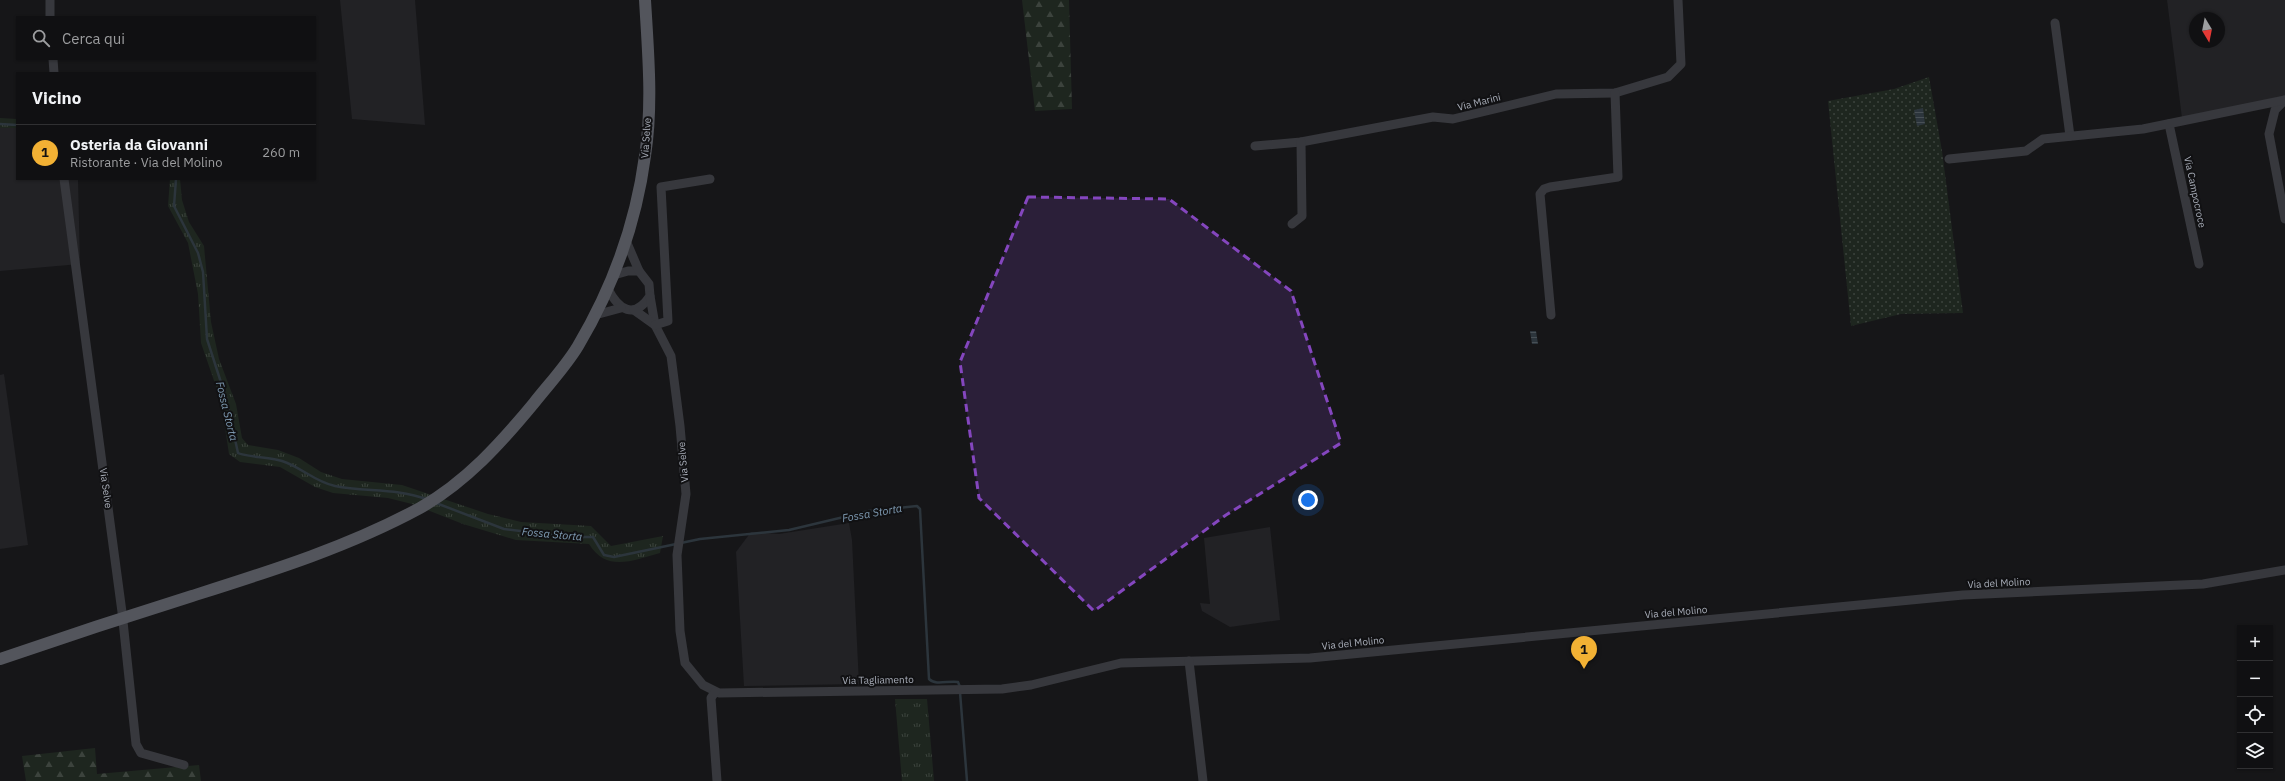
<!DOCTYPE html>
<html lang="it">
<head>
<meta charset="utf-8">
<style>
	body { margin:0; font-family:"IBM Plex Sans",sans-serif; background:#19191b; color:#f1f3f6 }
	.controls { position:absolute; right:12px; bottom:12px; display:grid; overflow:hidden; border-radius:0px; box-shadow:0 1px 3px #0004 }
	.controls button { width:36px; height:36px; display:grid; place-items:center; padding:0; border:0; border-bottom:1px solid #303032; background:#101012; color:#f1f3f6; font:20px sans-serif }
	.compass { position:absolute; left:2189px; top:12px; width:36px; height:36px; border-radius:50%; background:#101012; box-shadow:0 1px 3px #0004; rotate:170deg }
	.you { position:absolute; left:1308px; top:500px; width:14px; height:14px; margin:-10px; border:3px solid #fff; border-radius:50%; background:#1a73e8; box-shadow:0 0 0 6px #1a73e833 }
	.badge { display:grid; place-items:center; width:26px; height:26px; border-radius:50%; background:#f2b134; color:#111; font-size:13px; font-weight:700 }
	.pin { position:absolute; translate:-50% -33px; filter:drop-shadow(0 1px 2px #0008) }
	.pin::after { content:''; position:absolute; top:21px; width:14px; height:12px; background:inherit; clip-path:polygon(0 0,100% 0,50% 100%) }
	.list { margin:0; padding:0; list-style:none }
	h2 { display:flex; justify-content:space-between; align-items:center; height:52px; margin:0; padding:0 16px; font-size:17px }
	h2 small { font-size:13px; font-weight:400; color:#9c9d9f }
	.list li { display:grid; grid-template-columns:26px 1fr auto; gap:12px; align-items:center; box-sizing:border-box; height:56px; padding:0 16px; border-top:1px solid #303032 }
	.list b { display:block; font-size:15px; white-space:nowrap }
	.list p { margin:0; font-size:13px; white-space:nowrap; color:#9c9d9f }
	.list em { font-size:13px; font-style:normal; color:#9c9d9f }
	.icon { flex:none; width:22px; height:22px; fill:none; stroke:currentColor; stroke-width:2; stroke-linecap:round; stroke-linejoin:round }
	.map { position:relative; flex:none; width:2285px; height:781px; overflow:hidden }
	.search { position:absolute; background:#101012; box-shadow:0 1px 3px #0004; left:16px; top:16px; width:300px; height:44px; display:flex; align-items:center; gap:10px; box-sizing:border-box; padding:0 14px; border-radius:0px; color:#9c9d9f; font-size:15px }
	.panel { position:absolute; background:#101012; box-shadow:0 1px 3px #0004; left:16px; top:72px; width:300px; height:108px; border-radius:0px }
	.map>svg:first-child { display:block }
	.built { fill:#222225; fill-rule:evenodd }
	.grass { fill:url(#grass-tufts) }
	.forest { fill:url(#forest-firs) }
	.park { fill:url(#park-dots) }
	.water { fill:url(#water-rules) }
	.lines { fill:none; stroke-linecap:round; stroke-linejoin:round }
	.stream { stroke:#2c353c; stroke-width:2.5 }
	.minor { stroke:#37383d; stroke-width:9 }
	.major { stroke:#53555c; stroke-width:12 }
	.marked { fill:#8446be; fill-opacity:0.2; stroke:#8446be; stroke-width:3; stroke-dasharray:8 5; stroke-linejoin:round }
	.labels { text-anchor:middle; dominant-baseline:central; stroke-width:4; stroke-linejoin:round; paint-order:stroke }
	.street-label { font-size:10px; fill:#a8adb8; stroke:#111113 }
	.water-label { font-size:11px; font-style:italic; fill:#7f9bb3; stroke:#111113 }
</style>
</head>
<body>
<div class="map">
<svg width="2285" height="781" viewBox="0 0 2285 781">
	<defs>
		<pattern id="grass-tufts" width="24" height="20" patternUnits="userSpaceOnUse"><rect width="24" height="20" fill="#1e261f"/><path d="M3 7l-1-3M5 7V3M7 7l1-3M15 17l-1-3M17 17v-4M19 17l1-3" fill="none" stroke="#3c433d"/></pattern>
		<pattern id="forest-firs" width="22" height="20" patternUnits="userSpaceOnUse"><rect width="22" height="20" fill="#1e261f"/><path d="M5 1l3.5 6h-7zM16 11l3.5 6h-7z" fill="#3c433d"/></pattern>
		<pattern id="park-dots" width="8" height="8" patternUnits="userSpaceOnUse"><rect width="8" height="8" fill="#1e261f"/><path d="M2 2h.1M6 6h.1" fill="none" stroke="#3c433d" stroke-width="1.8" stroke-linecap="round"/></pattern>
		<pattern id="water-rules" width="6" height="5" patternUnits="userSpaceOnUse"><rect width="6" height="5" fill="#2c353c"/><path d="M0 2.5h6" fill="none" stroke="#485056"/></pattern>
	</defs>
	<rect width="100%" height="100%" fill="#161618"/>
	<g class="built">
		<polygon points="340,0 415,0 425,125 352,119"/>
		<path d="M2167 0H2285V96L2182 118ZM2195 18H2219V42H2195Z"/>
		<polygon points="0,128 17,128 17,179 78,179 80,264 0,271"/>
		<polygon points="4,374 28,545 0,549 0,375"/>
		<polygon points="849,523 852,540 859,684 744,686 736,552 751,532 779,534"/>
		<polygon points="1270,527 1280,620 1230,627 1202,611 1200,603 1210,604 1204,538"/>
	</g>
	<g class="grass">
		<polygon points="0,118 17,119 17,128 0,128"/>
		<path d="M170 179H180L182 200 189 222 204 246 211 322 219 359 236 404 242 438 248 445 278 450 299 458 321 472 342 479 402 485 488 514 521 522 591 526 611 546 663 536 660 553C633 560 607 573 589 544L516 540 463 524 412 504 388 498 333 493 315 487 280 467 240 462 229 454 221 401 201 343 198 294 188 243 168 206Z"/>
		<polygon points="895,699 927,699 934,781 902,781"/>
	</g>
	<g class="forest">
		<polygon points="1022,0 1069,0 1072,109 1035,111"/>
		<polygon points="95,748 97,774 199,765 201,781 26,781 22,756"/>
	</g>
	<polygon class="park" points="1929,77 1942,151 1963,313 1901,314 1851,326 1828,101 1894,89"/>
	<g class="water">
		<polygon points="1923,108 1925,124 1917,126 1914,110"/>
		<polygon points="1530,331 1536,331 1538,344 1532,344"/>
	</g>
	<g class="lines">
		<g class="stream">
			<polyline points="0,124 17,125"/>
			<path d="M176 179 174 206 198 253 203 272 207 339 226 398 238 453C242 456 273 458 282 461 301 467 315 482 335 486 365 492 396 488 426 499"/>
			<path d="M436 503 504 529 571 537H593L604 555 614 557 700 539 789 530 869 511 917 506 920 509 929 679C936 686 949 680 958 682L960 687"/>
			<polyline points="960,692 967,781"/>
		</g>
		<g class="minor">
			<polyline points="50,0 50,17"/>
			<polyline points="2055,23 2070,136"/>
			<polyline points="53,59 54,73"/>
			<polyline points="2285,100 2275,110 2269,134 2285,219"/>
			<polyline points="2169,124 2199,264"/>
			<polyline points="1255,146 1301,142 1433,117 1453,119 1556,94 1615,93 1668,77 1681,64 1678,0"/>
			<polyline points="1949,159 2026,151 2043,139 2143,129 2285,100"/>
			<polyline points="64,179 122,612 136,744 141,753 184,765"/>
			<polyline points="1292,224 1302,216 1301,142"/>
			<polyline points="614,275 628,271 639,271"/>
			<path d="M608 289C619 310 634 320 650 296L649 284 639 271 627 243"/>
			<polyline points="650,296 655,325 671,356 680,426 686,494 677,555 680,631 685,663 703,685 719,693 1002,689 1031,685 1121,663 1310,658 1963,595 2203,584 2285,570"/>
			<polyline points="634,310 655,325"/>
			<polyline points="595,315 621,308"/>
			<polyline points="1551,315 1540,194 1544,189 1550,187 1618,177 1615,93"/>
			<polyline points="655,325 668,321 661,187 710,179"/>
			<polyline points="1189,661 1203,781"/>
			<polyline points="715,692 711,698 717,781"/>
		</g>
		<path class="major" d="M0 659C64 637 128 616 192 596 271 571 348 547 420 508 466 482 501 443 534 403 549 384 566 366 578 346 613 287 636 223 645 156 653 105 648 51 645 0"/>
	</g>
	<path class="marked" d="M1028 197 1169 199 1291 291 1341 443 1226 515 1094 611 979 498 960 362Z"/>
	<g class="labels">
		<g class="street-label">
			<text transform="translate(1479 102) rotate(-14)">Via Marini</text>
			<text transform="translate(646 138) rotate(-86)">Via Selve</text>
			<text transform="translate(2195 192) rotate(78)">Via Campocroce</text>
			<text transform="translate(683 462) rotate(-95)">Via Selve</text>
			<text transform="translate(106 488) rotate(82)">Via Selve</text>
			<text transform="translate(1999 583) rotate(-3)">Via del Molino</text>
			<text transform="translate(1676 612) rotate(-5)">Via del Molino</text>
			<text transform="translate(1353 643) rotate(-6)">Via del Molino</text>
			<text transform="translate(878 680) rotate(-1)">Via Tagliamento</text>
		</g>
		<g class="water-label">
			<text transform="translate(227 411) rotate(76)">Fossa Storta</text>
			<text transform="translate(872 513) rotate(-10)">Fossa Storta</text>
			<text transform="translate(552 534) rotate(5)">Fossa Storta</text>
		</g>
	</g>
</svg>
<div class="controls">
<button>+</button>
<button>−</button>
<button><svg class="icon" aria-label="locate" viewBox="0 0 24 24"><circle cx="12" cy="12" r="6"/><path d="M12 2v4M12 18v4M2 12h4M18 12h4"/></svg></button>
<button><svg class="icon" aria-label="layers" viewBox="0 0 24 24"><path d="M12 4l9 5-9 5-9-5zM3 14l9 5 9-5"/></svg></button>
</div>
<svg class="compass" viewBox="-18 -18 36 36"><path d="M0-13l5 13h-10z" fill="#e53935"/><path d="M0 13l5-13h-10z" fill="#9c9d9f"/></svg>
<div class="you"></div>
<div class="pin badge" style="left:1584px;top:669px">1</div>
<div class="search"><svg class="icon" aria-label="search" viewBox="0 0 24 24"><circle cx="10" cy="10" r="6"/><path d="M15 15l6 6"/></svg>Cerca qui</div>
<section class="panel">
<h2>Vicino<small></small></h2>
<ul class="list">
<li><span class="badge">1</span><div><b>Osteria da Giovanni</b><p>Ristorante · Via del Molino</p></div><em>260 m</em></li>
</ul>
</section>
</div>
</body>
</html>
